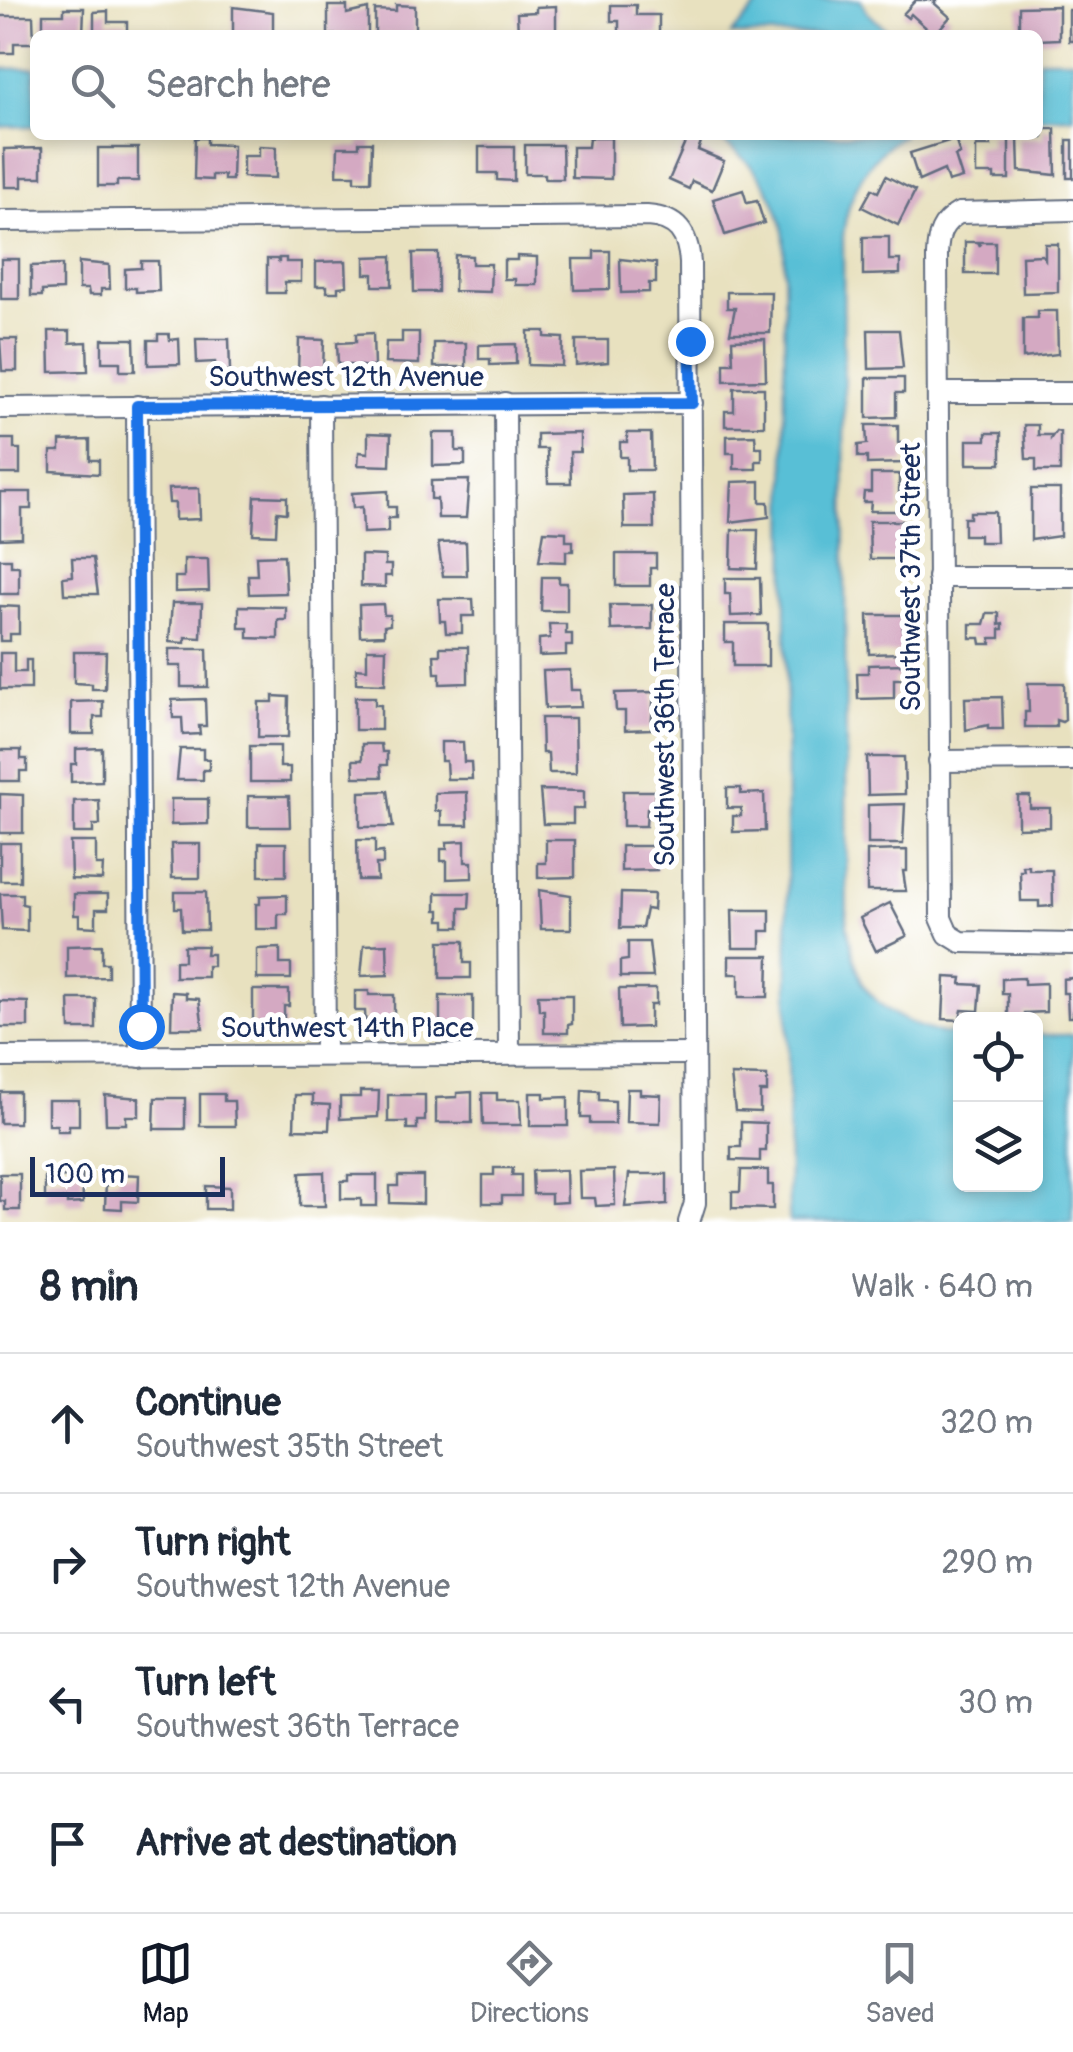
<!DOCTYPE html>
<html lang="en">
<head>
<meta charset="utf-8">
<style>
	body { margin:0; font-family:Pangolin,sans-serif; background:#f2f2f3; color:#1f2937 }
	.controls { position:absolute; right:30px; bottom:30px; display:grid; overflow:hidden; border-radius:15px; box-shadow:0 5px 15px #0003 }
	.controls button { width:90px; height:90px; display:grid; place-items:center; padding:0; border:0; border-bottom:2px solid #e0e1e3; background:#fff; color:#1f2937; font:50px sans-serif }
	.scale { position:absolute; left:30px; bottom:25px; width:195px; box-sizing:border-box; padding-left:10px; border:5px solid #1b2f5e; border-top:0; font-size:28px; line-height:35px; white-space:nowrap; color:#1b2f5e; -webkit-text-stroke:8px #fff; paint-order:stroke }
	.stop { position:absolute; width:30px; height:30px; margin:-22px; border:8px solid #1a73e8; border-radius:50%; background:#fff }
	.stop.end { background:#1a73e8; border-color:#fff; box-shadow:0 2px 10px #0008 }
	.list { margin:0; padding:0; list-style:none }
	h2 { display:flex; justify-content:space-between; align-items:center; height:130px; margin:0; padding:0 40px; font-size:42px }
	h2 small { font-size:32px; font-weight:400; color:#747a83 }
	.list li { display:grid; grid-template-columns:65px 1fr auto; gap:30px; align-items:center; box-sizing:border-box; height:140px; padding:0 40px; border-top:2px solid #e0e1e3 }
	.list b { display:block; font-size:38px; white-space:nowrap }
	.list p { margin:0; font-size:32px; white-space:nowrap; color:#747a83 }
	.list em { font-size:32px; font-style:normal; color:#747a83 }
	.icon { flex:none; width:55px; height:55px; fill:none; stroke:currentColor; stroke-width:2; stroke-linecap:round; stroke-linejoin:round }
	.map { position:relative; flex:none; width:1073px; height:1222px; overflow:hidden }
	.search { position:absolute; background:#fff; box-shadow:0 5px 15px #0003; left:30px; right:30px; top:30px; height:110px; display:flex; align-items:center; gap:25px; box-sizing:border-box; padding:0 35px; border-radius:15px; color:#747a83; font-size:38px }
	.sheet { height:690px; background:#fff }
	nav { display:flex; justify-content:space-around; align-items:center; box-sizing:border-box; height:140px; border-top:2px solid #e0e1e3; background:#fff; font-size:28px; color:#747a83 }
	nav a { display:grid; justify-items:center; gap:5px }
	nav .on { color:#111827 }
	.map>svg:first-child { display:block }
	.water { fill:#59bfd6; stroke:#3a779a; stroke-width:2.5 }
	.building { fill:#d4a9c2 }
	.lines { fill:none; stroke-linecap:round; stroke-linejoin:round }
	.minor-casing { stroke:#636d80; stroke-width:24 }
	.minor { stroke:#fff; stroke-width:20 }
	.route { stroke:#1a73e8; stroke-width:12 }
	.labels { text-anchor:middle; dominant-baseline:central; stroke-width:10; stroke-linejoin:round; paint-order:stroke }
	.street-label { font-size:28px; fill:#1b2f5e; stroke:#fff }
</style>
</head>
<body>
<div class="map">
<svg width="1073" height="1222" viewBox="0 0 1073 1222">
	<rect width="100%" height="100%" fill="#fff"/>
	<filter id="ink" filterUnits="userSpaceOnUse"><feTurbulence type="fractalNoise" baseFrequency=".01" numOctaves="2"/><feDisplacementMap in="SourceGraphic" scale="20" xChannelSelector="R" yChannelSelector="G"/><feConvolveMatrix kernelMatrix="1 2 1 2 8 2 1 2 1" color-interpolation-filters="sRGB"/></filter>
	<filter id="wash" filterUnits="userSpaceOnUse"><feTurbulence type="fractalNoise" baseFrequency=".0048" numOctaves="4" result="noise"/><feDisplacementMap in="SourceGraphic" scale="40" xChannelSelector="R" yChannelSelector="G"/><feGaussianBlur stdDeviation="2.25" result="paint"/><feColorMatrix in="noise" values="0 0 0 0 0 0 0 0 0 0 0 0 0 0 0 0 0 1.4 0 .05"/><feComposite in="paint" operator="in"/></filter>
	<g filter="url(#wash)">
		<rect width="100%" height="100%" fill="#e8e1bf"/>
		<g class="water">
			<polygon points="763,0 861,0 867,12 892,35 731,35"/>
			<polygon points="1038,59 1073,59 1073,117 1038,118"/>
			<polygon points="35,68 35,126 0,127 0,69"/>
			<path d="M711 135H904C867 155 847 197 843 236L847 926C851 942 856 974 865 987 885 1016 927 1034 960 1035V1184H1036V1035H1073V1222H789L784 237C777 191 752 158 711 135Z"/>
		</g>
		<g id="blocks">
			<g class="building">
				<polygon points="916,0 937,0 934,3 950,17 934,35 911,14 908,18 903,14"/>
				<polygon points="396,5 415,6 415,35 375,35 375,10 396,11"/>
				<polygon points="611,5 636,5 636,15 659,15 659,35 619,35 619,21 611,21"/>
				<polygon points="328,6 347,6 347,14 368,9 368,35 328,35"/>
				<polygon points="556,6 556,35 525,35 525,31 518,32 517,13 536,12 536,7"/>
				<polygon points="1059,6 1059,39 1038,40 1038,35 1019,35 1019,7"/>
				<polygon points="233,7 273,12 273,35 233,35"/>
				<polygon points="64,8 84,8 83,35 43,35 43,14 64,14"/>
				<rect x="1069" y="10" width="4" height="31"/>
				<polygon points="108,11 108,22 127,22 127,35 94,35 94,12"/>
				<polygon points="0,16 33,16 34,43 14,43 14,53 0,53"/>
				<polygon points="1043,129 1055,129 1056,175 1019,171 1018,138 1043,138"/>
				<polygon points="990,135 1009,135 1009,179 994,179 994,174 976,174 976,146 991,146"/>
				<polygon points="688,136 701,142 698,150 724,161 712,190 692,181 689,189 669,180"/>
				<polygon points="195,138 207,138 207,144 233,145 232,180 224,180 224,175 212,175 212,180 194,179"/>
				<polygon points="589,138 611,138 611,179 572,178 572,147 588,147"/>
				<polygon points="955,139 960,154 955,156 962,178 948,182 944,170 919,181 910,153"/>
				<rect x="1067" y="140" width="6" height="38"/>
				<polygon points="359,142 372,142 371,181 355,181 355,175 337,175 338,147 359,147"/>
				<polygon points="525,145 562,145 563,179 545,179 545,174 525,174"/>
				<polygon points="259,146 276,147 276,178 243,177 243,156 259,156"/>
				<polygon points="479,147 514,147 514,181 497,180 497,173 479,173"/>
				<polygon points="42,148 42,177 22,177 22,187 5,187 4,149"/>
				<polygon points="98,148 138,148 138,181 117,181 117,186 98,186"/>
				<polygon points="886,176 915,191 898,225 862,207 872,189 878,192"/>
				<polygon points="743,190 747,203 757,201 764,223 725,235 713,199"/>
				<polygon points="863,237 889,237 889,260 900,260 900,274 863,275"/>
				<polygon points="965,242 978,242 980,246 980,242 995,242 995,274 965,274"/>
				<polygon points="1045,244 1058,244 1058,292 1023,293 1022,256 1042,255 1045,259"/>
				<polygon points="594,251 610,251 610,289 574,290 573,259 594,259"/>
				<polygon points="413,253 438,253 438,292 414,292"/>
				<polygon points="455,255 472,256 472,264 491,264 490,292 454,291"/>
				<polygon points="392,256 392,286 373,286 373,274 365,274 365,257"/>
				<polygon points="517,256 537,257 537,285 515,285 515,279 504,279 504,260 517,260"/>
				<polygon points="279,258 286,258 286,262 301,262 301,282 285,282 285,293 267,293 267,259 277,259 279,263"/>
				<rect x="1" y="259" width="18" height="40"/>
				<polygon points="620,259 656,263 656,283 649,283 649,292 621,293"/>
				<polygon points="141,261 158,261 159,291 136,292 136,288 125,288 125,269 141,268"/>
				<polygon points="346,261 347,286 338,287 338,292 327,292 327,286 316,286 316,262"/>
				<polygon points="79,262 109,265 110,289 101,289 101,295 89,295 88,289 79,289"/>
				<polygon points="62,265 62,290 42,291 42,296 31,296 31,266"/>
				<polygon points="727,292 771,292 770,333 730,333 735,308 727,308"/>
				<polygon points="1038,311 1057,311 1058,354 1023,358 1023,318 1038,318"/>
				<polygon points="868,330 899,330 903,368 869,369"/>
				<polygon points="49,331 70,331 70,343 87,342 88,371 50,372"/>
				<polygon points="528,331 545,331 545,337 563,338 562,366 528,365"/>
				<polygon points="402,332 419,332 419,364 385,363 386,342 402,342"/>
				<polygon points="373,333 374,367 338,364 337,343 356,342 356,334"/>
				<polygon points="158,334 169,334 170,340 179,339 180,364 148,365 148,340 158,340"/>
				<polygon points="0,339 17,339 17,371 2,371"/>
				<polygon points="102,339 134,339 135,371 120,371 120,362 102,362"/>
				<polygon points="196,339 229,339 230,371 215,371 215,362 197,363"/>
				<polygon points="299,339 324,340 323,371 298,374"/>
				<polygon points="765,339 766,380 724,381 724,363 733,363 732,340"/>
				<polygon points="576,340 608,340 608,362 576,365"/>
				<rect x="434" y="343" width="32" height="24"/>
				<polygon points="516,344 516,364 490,365 490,359 479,359 479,345"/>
				<polygon points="867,378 904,378 904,393 896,393 896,417 867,418"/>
				<polygon points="734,388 764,388 764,426 725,426 725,411 734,411"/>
				<polygon points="866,425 898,425 898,443 904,443 904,463 867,464 867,457 858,457 858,445 867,444"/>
				<polygon points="1024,425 1038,425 1038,435 1051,435 1051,438 1056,431 1060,432 1060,471 1036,471 1036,459 1026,459"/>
				<polygon points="368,433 391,434 390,466 358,465 359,452 368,453"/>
				<polygon points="433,433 456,433 456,451 465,451 465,465 433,466"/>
				<polygon points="580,433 580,452 570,452 571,483 548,483 547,449 537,449 537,434"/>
				<polygon points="627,433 651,433 652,470 627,470 627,457 620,457 620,442 627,442"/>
				<polygon points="986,433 1001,433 1001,464 967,464 967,440 986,440"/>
				<polygon points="755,435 756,447 762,447 762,461 756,461 756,469 734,469 734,453 727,453 727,436"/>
				<polygon points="0,439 14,439 14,449 20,449 20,474 0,474"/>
				<polygon points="90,440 90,460 99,460 99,474 51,471 51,451 60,451 60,441"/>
				<polygon points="871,474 899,474 899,511 870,511 871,502 863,502 864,492 871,492"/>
				<polygon points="469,480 466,518 438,518 437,499 431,499 431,481"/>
				<polygon points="760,481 760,502 768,502 769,517 730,522 732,482"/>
				<polygon points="199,488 200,519 175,520 175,503 169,503 168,489"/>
				<polygon points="1031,489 1060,489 1060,536 1031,540"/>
				<polygon points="388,491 388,507 396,507 396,518 388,518 388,532 363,533 362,507 353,508 352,493"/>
				<polygon points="0,492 31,492 31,509 22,509 22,538 0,539"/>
				<polygon points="653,494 654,528 624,528 623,495"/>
				<polygon points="255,496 287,497 287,513 277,512 276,535 253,534"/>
				<polygon points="970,512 995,512 996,542 979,542 979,535 964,535 964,518 970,518"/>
				<polygon points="869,521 904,521 905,539 898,539 899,559 870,559"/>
				<polygon points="732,530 758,530 757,569 731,568"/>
				<polygon points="544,531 566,532 566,541 573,541 573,551 566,551 566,562 539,561"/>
				<polygon points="466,542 467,576 443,576 438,543"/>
				<polygon points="616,554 656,554 656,568 650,568 650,586 616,586"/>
				<polygon points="284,555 286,593 249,594 248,575 257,575 256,556"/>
				<polygon points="361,555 385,556 385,565 391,565 391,576 385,576 385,587 361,586"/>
				<polygon points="72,558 93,558 98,594 64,594 63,577 73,576"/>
				<polygon points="0,559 11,559 11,566 19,566 19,594 0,594"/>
				<polygon points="184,559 208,559 209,591 175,592 175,577 184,577"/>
				<polygon points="542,577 559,577 559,583 567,583 567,611 541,611"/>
				<polygon points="725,578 760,578 761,615 731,616 730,594 725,594"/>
				<polygon points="439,599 473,599 474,616 462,616 462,633 446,633 445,621 440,621"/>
				<polygon points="172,603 202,603 201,638 185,637 185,643 169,642"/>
				<polygon points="383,604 384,615 390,615 390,625 384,626 384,635 360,636 359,605"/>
				<polygon points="610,605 652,605 652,629 611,630"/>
				<polygon points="0,606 19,607 19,634 10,634 10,641 0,641"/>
				<polygon points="239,606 286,607 286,620 278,620 278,639 248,638 248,628 239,628"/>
				<polygon points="987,613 999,613 999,625 1003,624 1003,629 1000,629 1000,638 991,638 991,644 981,644 980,638 970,638 970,624 984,624"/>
				<polygon points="868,615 903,615 903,653 869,654"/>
				<polygon points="549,624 566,624 566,634 572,634 572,646 566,646 566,655 539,656 539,639 550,638"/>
				<polygon points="725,624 768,624 768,666 733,666 733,642 725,642"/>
				<polygon points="440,647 468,647 468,683 440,684 440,673 435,673 434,655 440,655"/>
				<polygon points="169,649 207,649 208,687 181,687 181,666 169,666"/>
				<polygon points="367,649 386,649 385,684 356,683 356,668 367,669"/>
				<polygon points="74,652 106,652 105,689 92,689 92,684 74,683"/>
				<polygon points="0,653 14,653 14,672 26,672 26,660 31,660 31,689 0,689"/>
				<polygon points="905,664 905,679 894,679 894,698 858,699 857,673 868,673 868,665"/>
				<polygon points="570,670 571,690 580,690 581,707 545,708 543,671"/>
				<polygon points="1028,683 1064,683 1065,720 1062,722 1056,720 1056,727 1025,727 1025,712 1029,712"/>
				<polygon points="654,692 651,729 625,730 625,711 616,711 615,693"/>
				<polygon points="273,696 289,697 288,737 258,737 259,702 273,702"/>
				<polygon points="355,697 375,697 375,705 381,705 381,730 355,730"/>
				<polygon points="1002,697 1003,729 988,729 988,725 966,730 965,698"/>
				<polygon points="205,699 206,726 199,726 200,734 183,735 182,718 173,718 172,700"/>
				<polygon points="103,701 103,717 94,717 94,734 71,734 71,702"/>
				<polygon points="541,718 575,718 576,773 549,773 548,753 542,753"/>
				<polygon points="441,742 463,742 464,762 471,762 472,779 447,779 446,761 441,761"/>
				<polygon points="362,744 381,744 382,752 387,752 387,765 381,765 382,777 354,777 353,760 362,760"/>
				<polygon points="250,746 280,746 280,767 290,767 290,782 250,782"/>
				<polygon points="102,748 102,781 71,782 71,764 76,764 76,749"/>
				<polygon points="180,749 203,749 203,759 209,759 209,770 203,770 203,780 177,780"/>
				<polygon points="0,750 21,750 21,759 27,759 27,771 20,771 20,781 0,781"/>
				<polygon points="867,757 904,757 905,794 868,795"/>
				<polygon points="727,788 741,788 741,794 764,793 765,831 733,832 733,816 741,816 741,808 727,808"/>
				<polygon points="540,790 584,791 584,809 573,809 573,824 543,824"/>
				<polygon points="388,791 393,827 360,827 360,792"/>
				<polygon points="623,791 655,791 654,808 647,808 646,826 623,826"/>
				<polygon points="467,792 468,825 441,825 441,811 435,811 435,793"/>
				<polygon points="0,794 23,795 23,833 0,833"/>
				<polygon points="248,796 289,796 290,827 248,827"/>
				<polygon points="1018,796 1030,796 1030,808 1050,808 1050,827 1018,828"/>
				<polygon points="171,799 208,799 208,824 171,825"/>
				<polygon points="99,800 100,825 93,825 93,833 74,833 74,801"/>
				<polygon points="905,804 903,844 868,844 868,805"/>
				<polygon points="357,840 375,840 375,853 383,852 383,864 376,864 377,880 358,880"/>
				<polygon points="546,840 575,840 575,877 538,878 538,863 546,863"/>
				<polygon points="465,841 465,862 472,862 472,878 447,879 447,861 441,861 441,849 447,849 447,842"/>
				<polygon points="70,842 96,842 96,865 103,865 102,880 71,879"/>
				<rect x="0" y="843" width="20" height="38"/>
				<rect x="259" y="843" width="27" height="33"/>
				<polygon points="171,844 200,844 200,878 172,878"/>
				<polygon points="621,846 657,846 657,870 621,871"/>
				<polygon points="907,850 907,871 903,871 906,891 867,891 867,851"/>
				<polygon points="1023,866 1029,866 1029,870 1052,870 1053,906 1039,907 1039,901 1021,901 1020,871 1024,871"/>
				<polygon points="539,890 571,895 571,929 541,929"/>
				<polygon points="175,892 206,892 207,930 182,930 181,908 175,908"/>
				<polygon points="436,893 470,893 469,908 460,908 460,927 446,927 446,920 440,920 440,910 436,910"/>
				<polygon points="621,893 654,894 653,910 646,909 642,928 620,928"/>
				<polygon points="0,894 22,894 22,904 27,905 27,931 2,930"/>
				<polygon points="74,894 108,894 108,909 96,909 96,927 79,926 79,915 74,915"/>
				<polygon points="287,895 287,914 278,914 278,929 256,929 256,904 260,904 260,896"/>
				<polygon points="890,903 907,936 876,951 860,918"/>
				<polygon points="732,910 770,910 770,931 761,931 761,948 733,948"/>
				<polygon points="440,941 464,941 464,963 471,963 471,978 440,978"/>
				<polygon points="628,942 649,942 653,977 620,977 620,961 628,960"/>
				<polygon points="387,944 388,975 361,976 364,945"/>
				<polygon points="102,945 102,963 108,963 108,977 67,978 67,946"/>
				<polygon points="184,946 207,946 206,954 213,954 213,966 207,966 207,977 175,977 175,961 184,961"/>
				<polygon points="280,948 280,964 291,964 291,979 257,979 257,949"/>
				<polygon points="729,956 769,956 768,997 739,997 739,974 729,974"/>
				<polygon points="945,977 962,978 961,984 981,985 979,1011 962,1010 960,1020 943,1019"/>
				<polygon points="1024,978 1024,984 1046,983 1046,1012 1024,1013 1024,1019 1008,1019 1008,994 1002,994 1002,979"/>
				<polygon points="1073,978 1073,1017 1068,1017 1067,993 1063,993 1063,979"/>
				<polygon points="619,989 656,989 656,1005 650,1005 650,1027 620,1028"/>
				<polygon points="253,990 289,990 289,1006 284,1006 284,1028 253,1029"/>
				<polygon points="355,991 369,991 369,995 394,995 394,1030 366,1031 365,1011 355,1011"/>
				<polygon points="172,992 186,993 186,998 199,999 203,1028 171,1028"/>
				<polygon points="538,995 572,995 572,1024 568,1025 568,1033 544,1033 544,1010 539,1010"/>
				<polygon points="440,996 473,996 473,1028 440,1027"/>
				<polygon points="69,999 96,999 96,1029 70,1029"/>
				<polygon points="0,1001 28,1002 28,1027 0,1027"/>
				<polygon points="731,1075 767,1076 767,1092 760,1092 760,1112 735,1111"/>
				<polygon points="627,1089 640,1089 640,1094 661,1095 660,1123 626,1122"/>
				<polygon points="582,1090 599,1091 599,1100 615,1101 615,1124 590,1124 590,1118 581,1118"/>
				<polygon points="360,1091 379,1091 378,1117 340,1119 340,1097 360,1097"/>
				<rect x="0" y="1092" width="19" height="31"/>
				<polygon points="472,1092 472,1123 436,1123 436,1098 457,1097 457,1093"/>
				<polygon points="482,1093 497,1093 497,1100 520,1100 521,1125 483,1125"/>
				<polygon points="530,1093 544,1093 544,1098 568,1097 568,1126 530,1126"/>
				<polygon points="200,1094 224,1094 224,1101 234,1101 235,1126 200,1126"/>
				<polygon points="105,1095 139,1098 139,1116 126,1116 126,1124 106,1124"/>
				<polygon points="295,1095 313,1095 313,1104 330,1105 329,1130 294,1129"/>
				<polygon points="388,1095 425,1095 425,1121 417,1121 417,1129 407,1129 407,1122 388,1122"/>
				<polygon points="155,1098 185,1098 185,1129 154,1129"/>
				<polygon points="48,1100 79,1100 79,1125 69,1125 69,1131 57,1131 57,1125 48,1125"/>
				<polygon points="741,1122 766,1123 766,1151 760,1151 760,1161 731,1160 731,1147 741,1147"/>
				<polygon points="494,1168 513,1168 512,1175 521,1175 521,1196 502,1196 502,1203 483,1203 483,1175 494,1175"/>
				<polygon points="566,1170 567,1202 551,1203 551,1194 533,1194 532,1171"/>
				<polygon points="614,1170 615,1205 596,1206 595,1198 580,1198 579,1171"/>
				<polygon points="741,1170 768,1170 768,1185 773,1185 773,1209 732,1208 732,1192 740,1192"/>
				<polygon points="70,1171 82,1171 83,1203 67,1204 67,1199 45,1199 45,1178 70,1177"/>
				<polygon points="324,1172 325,1206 300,1206 300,1173"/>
				<polygon points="0,1174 20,1174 20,1210 5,1210 5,1201 0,1201"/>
				<polygon points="118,1174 139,1175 138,1202 122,1201 122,1209 105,1208 106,1180 118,1180"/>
				<polygon points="629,1174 667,1174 667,1204 625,1207"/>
				<polygon points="348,1175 377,1175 377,1206 361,1206 361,1199 341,1199 341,1181 348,1181"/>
				<polygon points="398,1176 423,1176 423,1204 390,1203 390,1186 398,1186"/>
				<polygon points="206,1186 230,1187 230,1209 206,1209"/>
			</g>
		</g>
	</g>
	<g filter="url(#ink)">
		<use href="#blocks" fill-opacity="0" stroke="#636d80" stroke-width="2.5"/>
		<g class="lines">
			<defs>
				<g id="minor">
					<path d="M1073 210 959 213C941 223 938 235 937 255L941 918 948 934 961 942 1073 944"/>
					<path d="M0 221 647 216C678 218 688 234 690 263L695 1203 689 1222"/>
					<polyline points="938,393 1073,393"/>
					<polyline points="505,403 509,1054"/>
					<polyline points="321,405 325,1055"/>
					<polyline points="137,406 140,1057"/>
					<polyline points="0,408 692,403"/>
					<polyline points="938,577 1073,577"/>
					<polyline points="939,761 1073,760"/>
					<polyline points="0,1057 694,1054"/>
				</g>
			</defs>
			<use href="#minor" class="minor-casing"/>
			<use href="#minor" class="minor"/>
		</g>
	</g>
	<g class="lines" filter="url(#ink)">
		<polyline class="route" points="141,1026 137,406 692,403 690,341"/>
	</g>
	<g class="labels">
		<g class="street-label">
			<text x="346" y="377">Southwest 12th Avenue</text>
			<text transform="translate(911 577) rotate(-90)">Southwest 37th Street</text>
			<text transform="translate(665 725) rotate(-90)">Southwest 36th Terrace</text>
			<text x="347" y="1028">Southwest 14th Place</text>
		</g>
	</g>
</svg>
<div class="controls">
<button><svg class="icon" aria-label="locate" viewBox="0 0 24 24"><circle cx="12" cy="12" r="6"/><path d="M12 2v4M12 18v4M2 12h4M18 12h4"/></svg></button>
<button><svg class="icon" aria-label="layers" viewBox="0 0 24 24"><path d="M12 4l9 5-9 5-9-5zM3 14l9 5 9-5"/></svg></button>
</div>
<div class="scale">100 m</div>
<div class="stop" style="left:141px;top:1026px"></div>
<div class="stop end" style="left:690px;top:341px"></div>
<div class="search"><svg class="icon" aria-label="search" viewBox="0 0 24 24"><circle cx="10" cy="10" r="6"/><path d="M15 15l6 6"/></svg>Search here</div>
</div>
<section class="sheet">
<h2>8 min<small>Walk · 640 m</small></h2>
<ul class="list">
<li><svg class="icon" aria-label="ahead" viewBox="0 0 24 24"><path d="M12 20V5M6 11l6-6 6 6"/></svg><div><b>Continue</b><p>Southwest 35th Street</p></div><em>320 m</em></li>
<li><svg class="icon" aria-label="right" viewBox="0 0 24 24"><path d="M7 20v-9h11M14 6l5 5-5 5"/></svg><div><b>Turn right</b><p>Southwest 12th Avenue</p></div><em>290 m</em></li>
<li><svg class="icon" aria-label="left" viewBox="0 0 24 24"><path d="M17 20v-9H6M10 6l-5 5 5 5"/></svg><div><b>Turn left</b><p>Southwest 36th Terrace</p></div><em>30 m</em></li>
<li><svg class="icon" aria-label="arrive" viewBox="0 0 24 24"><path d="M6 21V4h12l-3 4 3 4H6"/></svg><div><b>Arrive at destination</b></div></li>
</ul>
</section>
<nav>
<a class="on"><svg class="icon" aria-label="map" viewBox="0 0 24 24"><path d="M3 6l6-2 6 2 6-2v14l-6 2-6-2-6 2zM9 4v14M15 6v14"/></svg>Map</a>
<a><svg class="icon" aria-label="directions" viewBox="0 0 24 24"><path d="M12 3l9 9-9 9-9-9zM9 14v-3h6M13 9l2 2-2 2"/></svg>Directions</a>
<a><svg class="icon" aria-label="saved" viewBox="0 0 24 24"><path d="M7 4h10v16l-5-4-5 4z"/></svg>Saved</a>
</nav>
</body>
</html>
